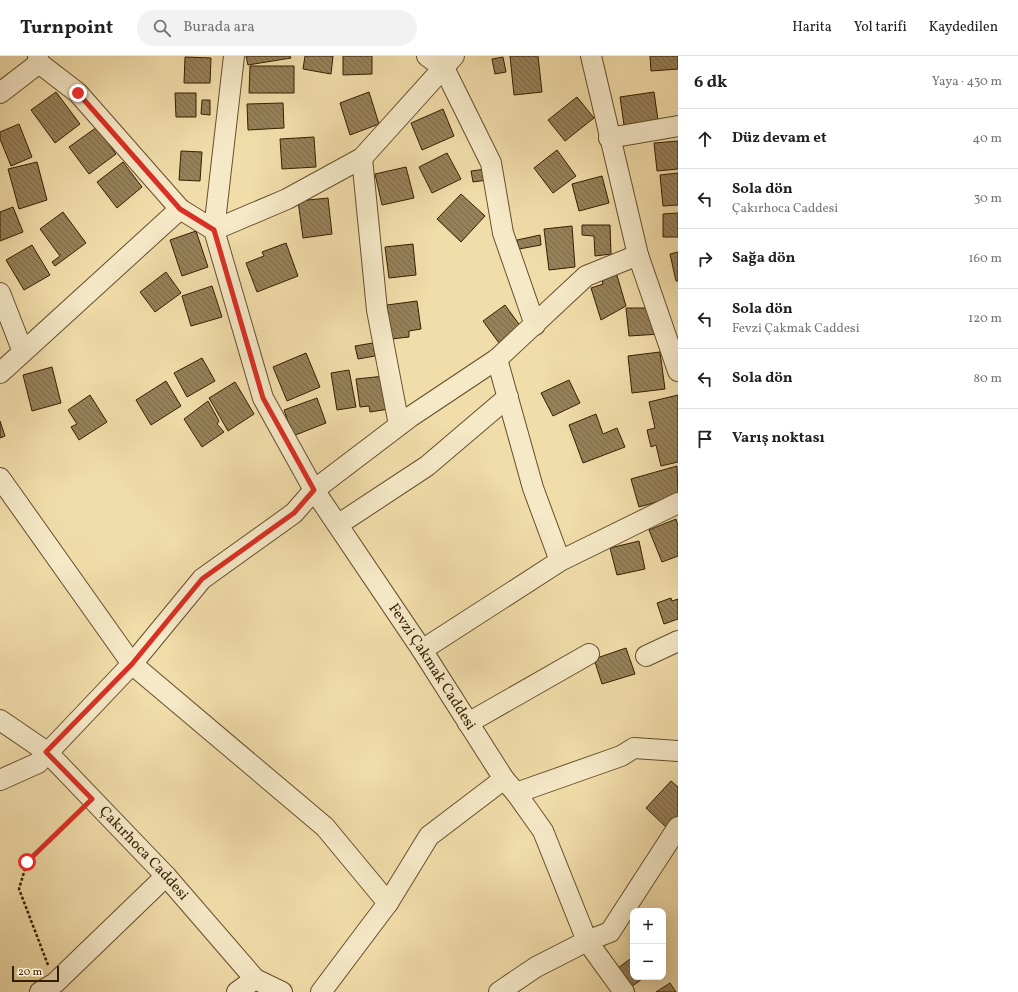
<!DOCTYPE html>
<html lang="tr">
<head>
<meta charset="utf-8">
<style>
	body { margin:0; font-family:Vollkorn,serif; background:#f2f2f2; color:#202124 }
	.controls { position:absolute; right:12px; bottom:12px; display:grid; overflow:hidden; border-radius:8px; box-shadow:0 4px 16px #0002 }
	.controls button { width:36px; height:36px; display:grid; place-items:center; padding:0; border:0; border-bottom:1px solid #e0e0e0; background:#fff; color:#202124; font:20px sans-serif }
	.scale { position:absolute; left:12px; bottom:10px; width:47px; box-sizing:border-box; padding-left:4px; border:2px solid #361e00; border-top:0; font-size:11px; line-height:14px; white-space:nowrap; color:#361e00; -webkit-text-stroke:3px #f6e9c8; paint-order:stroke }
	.stop { position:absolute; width:12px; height:12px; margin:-9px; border:3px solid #d93025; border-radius:50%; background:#fff }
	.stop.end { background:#d93025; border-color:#fff; box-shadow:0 1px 4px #0008 }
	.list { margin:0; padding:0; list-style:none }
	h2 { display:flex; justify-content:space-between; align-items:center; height:52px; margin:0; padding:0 16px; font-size:17px }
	h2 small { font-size:13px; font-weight:400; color:#757577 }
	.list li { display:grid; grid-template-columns:26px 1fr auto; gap:12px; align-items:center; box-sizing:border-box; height:60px; padding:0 16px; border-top:1px solid #e0e0e0 }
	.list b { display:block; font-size:15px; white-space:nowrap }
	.list p { margin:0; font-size:13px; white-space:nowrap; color:#757577 }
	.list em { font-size:13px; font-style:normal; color:#757577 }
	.icon { flex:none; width:22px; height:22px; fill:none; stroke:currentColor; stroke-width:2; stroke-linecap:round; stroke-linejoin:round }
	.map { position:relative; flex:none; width:678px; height:936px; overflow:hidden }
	header { display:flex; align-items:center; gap:24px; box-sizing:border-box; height:56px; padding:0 20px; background:#fff; border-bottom:1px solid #e0e0e0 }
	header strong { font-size:19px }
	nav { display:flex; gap:22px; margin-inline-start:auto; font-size:14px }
	.search { width:280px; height:36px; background:#f2f2f2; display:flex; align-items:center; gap:10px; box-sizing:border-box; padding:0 14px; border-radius:22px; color:#757577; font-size:15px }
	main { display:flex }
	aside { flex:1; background:#fff }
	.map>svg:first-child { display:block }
	.building { fill:url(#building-back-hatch); stroke:#361e00 }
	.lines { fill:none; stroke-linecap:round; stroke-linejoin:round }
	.minor-casing { stroke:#654e2a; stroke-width:22 }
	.path { stroke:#361e00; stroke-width:2.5; stroke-dasharray:3 2; stroke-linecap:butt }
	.minor { stroke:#f6e9c8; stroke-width:20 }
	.route { stroke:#d93025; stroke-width:5 }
	.labels { text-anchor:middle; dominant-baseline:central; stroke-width:3.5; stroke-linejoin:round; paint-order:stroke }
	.street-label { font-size:15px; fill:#361e00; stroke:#f6e9c8 }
</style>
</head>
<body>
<header>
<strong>Turnpoint</strong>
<div class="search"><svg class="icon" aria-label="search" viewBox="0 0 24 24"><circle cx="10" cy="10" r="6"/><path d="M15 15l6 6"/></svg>Burada ara</div>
<nav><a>Harita</a><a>Yol tarifi</a><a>Kaydedilen</a></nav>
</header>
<main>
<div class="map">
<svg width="678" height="936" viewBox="0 0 678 936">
	<defs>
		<pattern id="building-back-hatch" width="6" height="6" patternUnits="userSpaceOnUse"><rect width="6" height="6" fill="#978158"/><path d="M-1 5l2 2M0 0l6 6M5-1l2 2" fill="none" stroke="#7c6946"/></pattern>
	</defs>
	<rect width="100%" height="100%" fill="#f1ddaa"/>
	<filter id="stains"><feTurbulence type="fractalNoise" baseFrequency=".005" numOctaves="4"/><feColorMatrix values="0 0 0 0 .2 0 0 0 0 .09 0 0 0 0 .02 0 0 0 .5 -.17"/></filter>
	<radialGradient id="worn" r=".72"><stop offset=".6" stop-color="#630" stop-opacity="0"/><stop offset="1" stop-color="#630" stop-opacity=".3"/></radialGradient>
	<g class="building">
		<polygon points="246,0 290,0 291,2 248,9"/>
		<polygon points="305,0 333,0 331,18 303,13"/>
		<polygon points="343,0 372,0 372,18 343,19"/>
		<polygon points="510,0 538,0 542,36 514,39"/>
		<polygon points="650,0 678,0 678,13 651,15"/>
		<polygon points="185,1 211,2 210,27 184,27"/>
		<polygon points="503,1 506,16 495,18 492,3"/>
		<polygon points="250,10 294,10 294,37 249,37"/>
		<polygon points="56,36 80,68 55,87 31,54"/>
		<polygon points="369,36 379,68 350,79 340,47"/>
		<polygon points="654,36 658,64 624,69 620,41"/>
		<polygon points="175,37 196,37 196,61 176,61"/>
		<polygon points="577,41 594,62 565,85 548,64"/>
		<polygon points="202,44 210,44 210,59 201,58"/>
		<polygon points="283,47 284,72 248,74 247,48"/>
		<polygon points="443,53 454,80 422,94 411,67"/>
		<polygon points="19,68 32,101 11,110 0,83 0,76"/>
		<polygon points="97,71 116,98 89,118 69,91"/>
		<polygon points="314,81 316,111 282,113 280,83"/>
		<polygon points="678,85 678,113 657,115 654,87"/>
		<polygon points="557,94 576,120 553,137 534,112"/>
		<polygon points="181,95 202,96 200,125 179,124"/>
		<polygon points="447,97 461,123 432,137 419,111"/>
		<polygon points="37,106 47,144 19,153 8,113"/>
		<polygon points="123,106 142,131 117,152 97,126"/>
		<polygon points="406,111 414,142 382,149 375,118"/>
		<polygon points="486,113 487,124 473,126 471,115"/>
		<polygon points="678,117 678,149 663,150 660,119"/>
		<polygon points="602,120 609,147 579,155 572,128"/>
		<polygon points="461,138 485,160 461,186 437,163"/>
		<polygon points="328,142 332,178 303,182 298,145"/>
		<polygon points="13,151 23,176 0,185 0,156"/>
		<polygon points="63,156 86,187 55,210 52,206 60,200 40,173"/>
		<polygon points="678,157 678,181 663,181 663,158"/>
		<polygon points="582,169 610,169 611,198 595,200 594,180 582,179"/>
		<polygon points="572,170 575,211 549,214 544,173"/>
		<polygon points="196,175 208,211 182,220 170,184"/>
		<polygon points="540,179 541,189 519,193 517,184"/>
		<polygon points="286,187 298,220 257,236 246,207 264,200 262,196"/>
		<polygon points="413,188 416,219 389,222 385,191"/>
		<polygon points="32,189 50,219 24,234 6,204"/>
		<polygon points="678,196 678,225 676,225 670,198"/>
		<polygon points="166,216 181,237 155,256 140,236"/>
		<polygon points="616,216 626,250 601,264 591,232 603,228 601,221"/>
		<polygon points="212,230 222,261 191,270 182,240"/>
		<polygon points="417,245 421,273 409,275 409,281 391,283 387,249"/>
		<polygon points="505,249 521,271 499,287 483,265"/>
		<polygon points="626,252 654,252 660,278 629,280"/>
		<polygon points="373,287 375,300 358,303 355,290"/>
		<polygon points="660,296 665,333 632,337 628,300"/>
		<polygon points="306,297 320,331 287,345 273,311"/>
		<polygon points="202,302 215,325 187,341 174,317"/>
		<polygon points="52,311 61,347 32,355 23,319"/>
		<polygon points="349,314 356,351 337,354 331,317"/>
		<polygon points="385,320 389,353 370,356 369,350 360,351 356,323"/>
		<polygon points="569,324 580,347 553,360 541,337"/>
		<polygon points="166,325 181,350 151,369 136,344"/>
		<polygon points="235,326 254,358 228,375 209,342"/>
		<polygon points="90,339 107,366 79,384 71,371 77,368 68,354"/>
		<polygon points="678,339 678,406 661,410 656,389 651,391 647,374 655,372 649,346"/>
		<polygon points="317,342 326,367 293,380 284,354"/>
		<polygon points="208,345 219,365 217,368 224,376 202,391 184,363"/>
		<polygon points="596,358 603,378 617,372 625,391 583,407 569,369"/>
		<polygon points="0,365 5,380 0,382"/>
		<polygon points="677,410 678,440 639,451 631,423"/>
		<polygon points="676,463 678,470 678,500 662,506 649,474"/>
		<polygon points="639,485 645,513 617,519 610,492"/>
		<polygon points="671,542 672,545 678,543 678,563 664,568 657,547"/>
		<polygon points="626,592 635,618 602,628 594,603"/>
		<polygon points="671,725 678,731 678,761 668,773 646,752"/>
		<polygon points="633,901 633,921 645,921 628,933 615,914"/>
		<polygon points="670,927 676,936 656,936"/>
	</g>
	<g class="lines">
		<defs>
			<g id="minor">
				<polyline points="38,0 39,7 78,37 180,153 214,174 287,143 362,102 454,0"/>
				<path id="s1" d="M234 0 214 174 263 342 314 434 422 594 504 723 516 737 543 775 587 885 624 936"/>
				<polyline points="427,0 444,12 491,107 503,177 535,269"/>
				<polyline points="591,0 638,199 678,315"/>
				<polyline points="0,37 39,7"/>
				<polyline points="609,82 678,70"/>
				<polyline points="362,102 377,254 399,369"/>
				<polyline points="0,237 23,296"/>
				<polyline points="497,303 533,432 560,505"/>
				<polyline points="0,317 180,153"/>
				<polyline points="0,422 132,608 325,771 388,847"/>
				<polyline points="339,468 427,410 508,341"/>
				<polyline points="422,594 560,505 678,447"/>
				<polyline points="646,600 678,585"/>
				<path id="s2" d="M0 664 47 696 166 820 255 923 282 936"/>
				<polyline points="468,667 589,598"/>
				<polyline points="0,724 38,707 132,608 202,523 294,457 314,434 410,361 497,303 586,220 638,199"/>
				<polyline points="516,737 621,700 634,692 678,695"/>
				<polyline points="40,936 55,927 166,820"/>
				<polyline points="237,936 255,923"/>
				<polyline points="321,936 388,847 429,780 504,723"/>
				<polyline points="499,936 536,911 587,885 610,876 678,771"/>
			</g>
		</defs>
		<use href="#minor" class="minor-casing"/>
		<polyline class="path" points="48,909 19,833 27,806 79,755"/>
		<use href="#minor" class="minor"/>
	</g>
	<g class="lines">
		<polyline class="route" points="27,806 92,743 46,696 132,608 202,523 294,457 314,434 263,342 214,174 180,153 78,37"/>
	</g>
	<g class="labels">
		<g class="street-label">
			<text stroke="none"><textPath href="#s1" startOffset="668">Fevzi Çakmak Caddesi</textPath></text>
			<text stroke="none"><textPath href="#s2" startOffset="197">Çakırhoca Caddesi</textPath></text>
		</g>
	</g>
	<rect width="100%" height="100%" filter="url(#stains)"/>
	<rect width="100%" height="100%" fill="url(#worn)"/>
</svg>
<div class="controls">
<button>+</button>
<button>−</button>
</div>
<div class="scale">20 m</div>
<div class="stop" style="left:27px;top:806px"></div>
<div class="stop end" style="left:78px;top:37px"></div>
</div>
<aside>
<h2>6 dk<small>Yaya · 430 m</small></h2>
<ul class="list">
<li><svg class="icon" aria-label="ahead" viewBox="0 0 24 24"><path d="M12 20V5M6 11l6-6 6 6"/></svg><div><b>Düz devam et</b></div><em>40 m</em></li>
<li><svg class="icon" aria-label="left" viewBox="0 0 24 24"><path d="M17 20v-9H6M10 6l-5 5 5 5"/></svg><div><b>Sola dön</b><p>Çakırhoca Caddesi</p></div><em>30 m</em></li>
<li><svg class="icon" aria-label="right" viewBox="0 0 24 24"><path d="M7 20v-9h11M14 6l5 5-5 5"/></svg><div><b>Sağa dön</b></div><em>160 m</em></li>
<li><svg class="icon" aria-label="left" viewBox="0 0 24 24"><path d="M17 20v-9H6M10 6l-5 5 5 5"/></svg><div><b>Sola dön</b><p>Fevzi Çakmak Caddesi</p></div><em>120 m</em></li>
<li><svg class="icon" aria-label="left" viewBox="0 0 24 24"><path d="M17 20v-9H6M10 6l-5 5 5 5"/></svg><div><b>Sola dön</b></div><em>80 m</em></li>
<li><svg class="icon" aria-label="arrive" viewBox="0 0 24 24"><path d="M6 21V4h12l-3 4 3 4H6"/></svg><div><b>Varış noktası</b></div></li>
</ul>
</aside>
</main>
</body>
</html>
